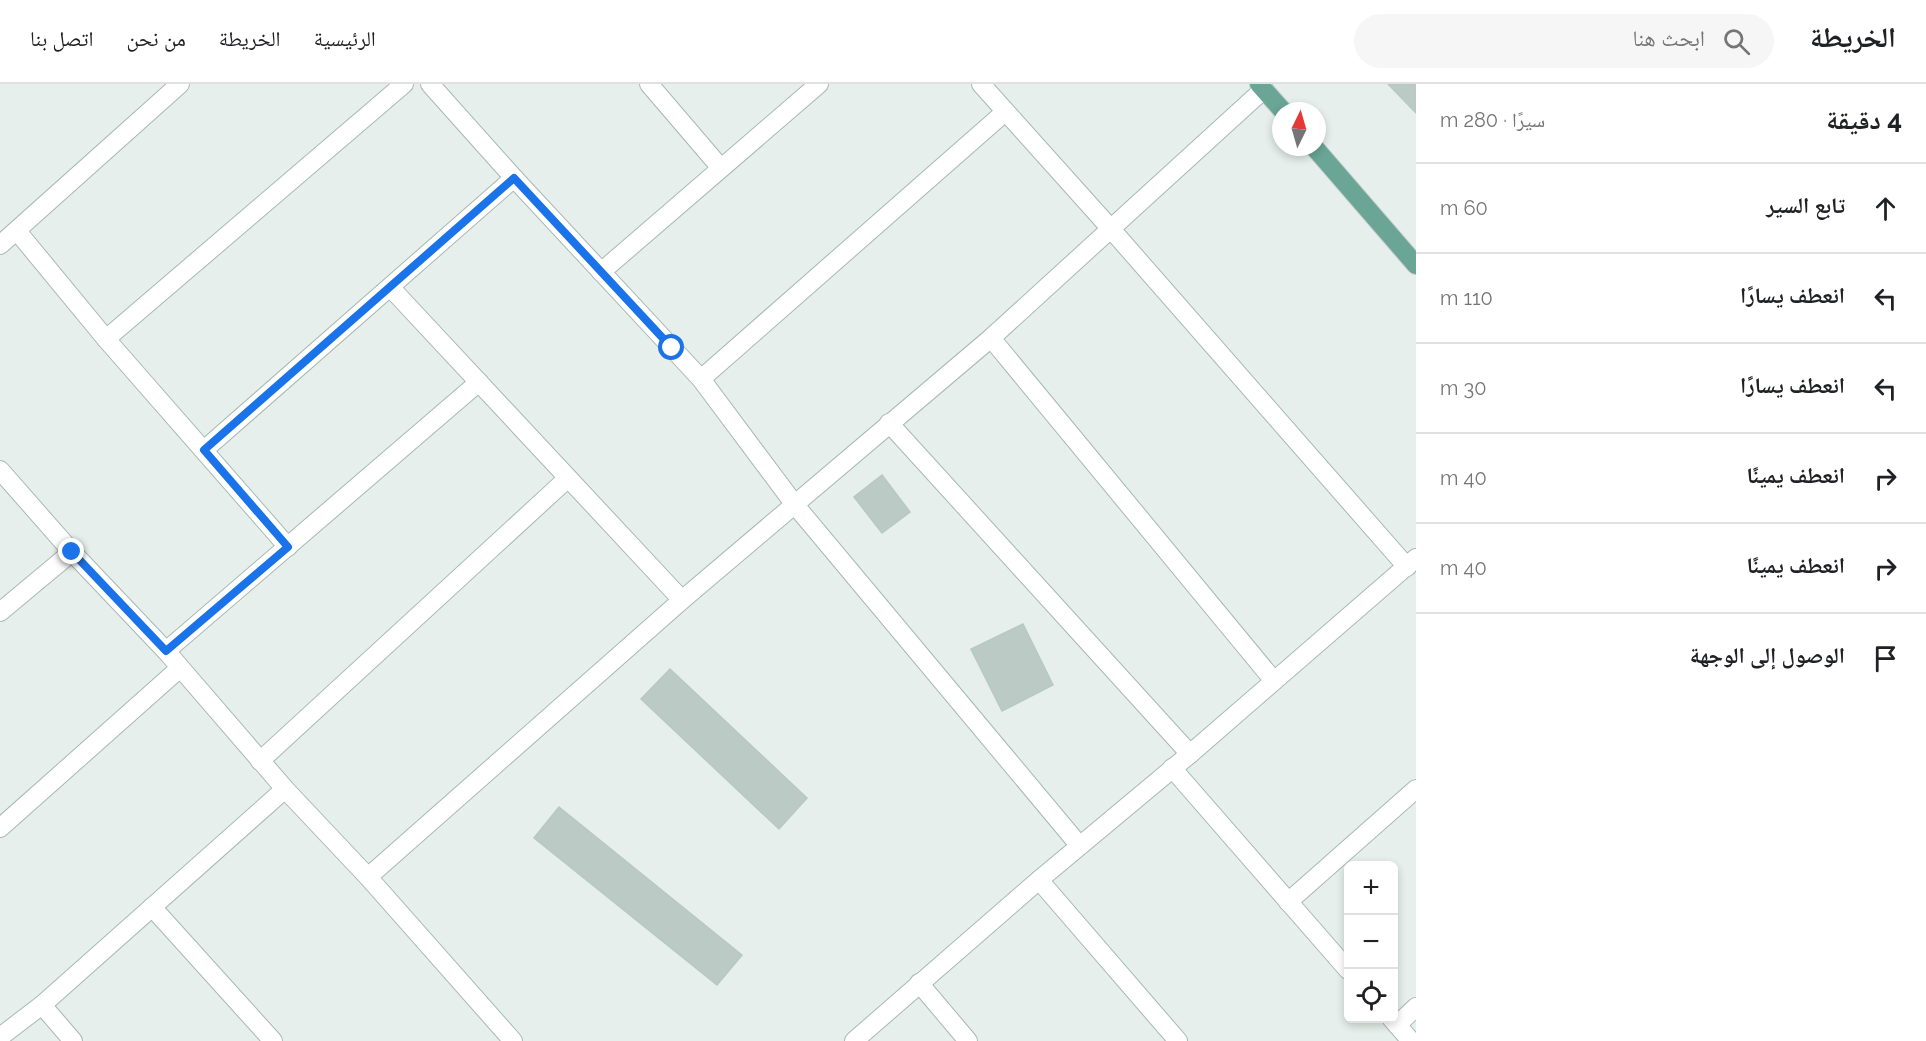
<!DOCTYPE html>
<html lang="ar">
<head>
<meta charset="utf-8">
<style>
	body { margin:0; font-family:Raleway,"Noto Naskh Arabic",sans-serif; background:#f6f6f6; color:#202124; direction:rtl }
	.controls { position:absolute; right:18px; bottom:18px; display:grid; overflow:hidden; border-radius:9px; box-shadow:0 3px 9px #0003 }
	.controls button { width:54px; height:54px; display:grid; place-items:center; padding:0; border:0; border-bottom:2px solid #e0e0e0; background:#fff; color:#202124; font:30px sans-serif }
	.compass { position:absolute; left:1272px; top:18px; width:54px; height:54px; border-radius:50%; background:#fff; box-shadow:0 3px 9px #0003; rotate:5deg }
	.stop { position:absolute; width:18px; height:18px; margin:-14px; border:4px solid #1a73e8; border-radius:50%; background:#fff }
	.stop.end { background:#1a73e8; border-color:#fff; box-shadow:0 2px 6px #0008 }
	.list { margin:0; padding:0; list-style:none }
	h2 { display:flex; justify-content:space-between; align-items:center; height:78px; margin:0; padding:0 24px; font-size:26px }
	h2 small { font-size:20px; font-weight:400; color:#757577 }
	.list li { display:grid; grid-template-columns:39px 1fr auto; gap:18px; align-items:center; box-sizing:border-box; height:90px; padding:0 24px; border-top:2px solid #e0e0e0 }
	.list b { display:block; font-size:22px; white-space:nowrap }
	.list em { font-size:20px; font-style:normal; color:#757577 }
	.icon { flex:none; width:33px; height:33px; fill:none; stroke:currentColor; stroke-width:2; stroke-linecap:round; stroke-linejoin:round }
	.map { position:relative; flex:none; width:1416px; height:957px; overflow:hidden; direction:ltr }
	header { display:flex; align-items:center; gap:36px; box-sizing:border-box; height:84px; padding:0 30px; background:#fff; border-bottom:2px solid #e0e0e0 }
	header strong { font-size:28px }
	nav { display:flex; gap:33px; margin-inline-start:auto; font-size:21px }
	.search { width:420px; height:54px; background:#f6f6f6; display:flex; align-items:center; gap:15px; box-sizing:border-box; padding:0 21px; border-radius:33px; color:#757577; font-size:22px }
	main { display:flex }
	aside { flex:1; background:#fff }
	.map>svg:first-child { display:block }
	.building { fill:#bbcac4; stroke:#b8c9c2; stroke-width:1.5 }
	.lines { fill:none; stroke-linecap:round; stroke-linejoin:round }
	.minor-casing { stroke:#a8b8b2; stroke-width:20 }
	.tertiary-casing { stroke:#a8b8b2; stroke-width:20 }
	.primary-casing { stroke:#c2cac8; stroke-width:20 }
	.minor { stroke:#fff; stroke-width:18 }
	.tertiary { stroke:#fff; stroke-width:18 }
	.primary { stroke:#6aa596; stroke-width:18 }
	.route { stroke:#1a73e8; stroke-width:8 }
</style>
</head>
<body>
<header>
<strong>الخريطة</strong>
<div class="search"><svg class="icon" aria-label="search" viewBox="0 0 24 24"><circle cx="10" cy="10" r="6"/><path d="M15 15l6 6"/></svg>ابحث هنا</div>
<nav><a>الرئيسية</a><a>الخريطة</a><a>من نحن</a><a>اتصل بنا</a></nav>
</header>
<main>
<aside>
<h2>4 دقيقة<small>سيرًا · 280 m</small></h2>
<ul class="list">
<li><svg class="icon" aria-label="ahead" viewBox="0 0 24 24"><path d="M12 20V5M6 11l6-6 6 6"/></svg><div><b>تابع السير</b></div><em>60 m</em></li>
<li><svg class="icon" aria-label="left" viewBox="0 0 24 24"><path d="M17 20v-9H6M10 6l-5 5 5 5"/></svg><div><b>انعطف يسارًا</b></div><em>110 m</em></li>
<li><svg class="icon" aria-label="left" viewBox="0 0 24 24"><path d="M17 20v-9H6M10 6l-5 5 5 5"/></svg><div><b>انعطف يسارًا</b></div><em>30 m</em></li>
<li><svg class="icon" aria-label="right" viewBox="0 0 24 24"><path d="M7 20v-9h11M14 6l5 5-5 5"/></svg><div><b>انعطف يمينًا</b></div><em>40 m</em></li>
<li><svg class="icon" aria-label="right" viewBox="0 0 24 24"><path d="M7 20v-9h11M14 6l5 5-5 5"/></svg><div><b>انعطف يمينًا</b></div><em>40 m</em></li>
<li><svg class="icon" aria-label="arrive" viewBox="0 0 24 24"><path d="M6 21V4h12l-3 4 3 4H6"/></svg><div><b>الوصول إلى الوجهة</b></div></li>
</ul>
</aside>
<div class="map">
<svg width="1416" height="957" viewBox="0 0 1416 957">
	<rect width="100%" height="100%" fill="#e6efeb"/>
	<g class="building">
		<polygon points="1388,0 1416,0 1416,29"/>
		<polygon points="882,391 910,428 882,449 854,413"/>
		<polygon points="1023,540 1053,601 1002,627 971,565"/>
		<polygon points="670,585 807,714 779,745 641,615"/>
		<polygon points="559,723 742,871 717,901 534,754"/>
	</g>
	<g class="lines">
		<defs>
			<g id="minor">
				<polyline points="430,0 514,94 701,295 795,421 1079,761"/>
				<polyline points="649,0 720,83"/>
				<polyline points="981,0 1111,145 1407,483"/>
				<polyline points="17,147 106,255 288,463"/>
				<polyline points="0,161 180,0"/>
				<polyline points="601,188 819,0"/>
				<polyline points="390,203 682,516"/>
				<polyline points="991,254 1274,597"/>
				<polyline points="106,255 404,0"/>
				<polyline points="701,295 1005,28"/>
				<polyline points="889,339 1190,670"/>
				<polyline points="204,366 514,94"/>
				<polyline points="0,528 72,468"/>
				<polyline points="166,567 479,298"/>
				<polyline points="260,677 568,394"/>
				<polyline points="1172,684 1348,886"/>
				<polyline points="0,744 180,584"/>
				<polyline points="368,793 682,516 991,254 1264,5"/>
				<polyline points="1039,796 1178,957"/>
				<polyline points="1288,818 1416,705"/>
				<polyline points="152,823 273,957"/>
				<polyline points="919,899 968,957"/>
				<polyline points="42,921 73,957"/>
				<polyline points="1391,934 1411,957"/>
				<polyline points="1397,941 1416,923"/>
				<polyline points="0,953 42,921 285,705"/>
			</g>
			<g id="tertiary">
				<polyline points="0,386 72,468 166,567 285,705 368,793 513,957"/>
				<polyline points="854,957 1039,796 1190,670 1416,474"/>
			</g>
			<g id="primary">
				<polyline points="1259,0 1283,27"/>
				<polyline points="1314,63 1416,181"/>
			</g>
		</defs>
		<use href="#minor" class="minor-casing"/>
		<use href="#tertiary" class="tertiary-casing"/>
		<use href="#primary" class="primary-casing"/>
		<use href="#minor" class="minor"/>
		<use href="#tertiary" class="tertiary"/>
		<use href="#primary" class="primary"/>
	</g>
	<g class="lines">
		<polyline class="route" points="72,468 166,567 288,463 204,366 514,94 672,264"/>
	</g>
</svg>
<div class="controls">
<button>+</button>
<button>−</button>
<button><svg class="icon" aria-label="locate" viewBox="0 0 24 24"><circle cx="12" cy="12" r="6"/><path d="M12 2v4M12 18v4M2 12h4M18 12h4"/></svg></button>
</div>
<svg class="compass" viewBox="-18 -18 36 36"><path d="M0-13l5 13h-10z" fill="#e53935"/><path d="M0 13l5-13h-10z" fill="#757577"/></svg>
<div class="stop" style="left:672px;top:264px"></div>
<div class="stop end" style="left:72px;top:468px"></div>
</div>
</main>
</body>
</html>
